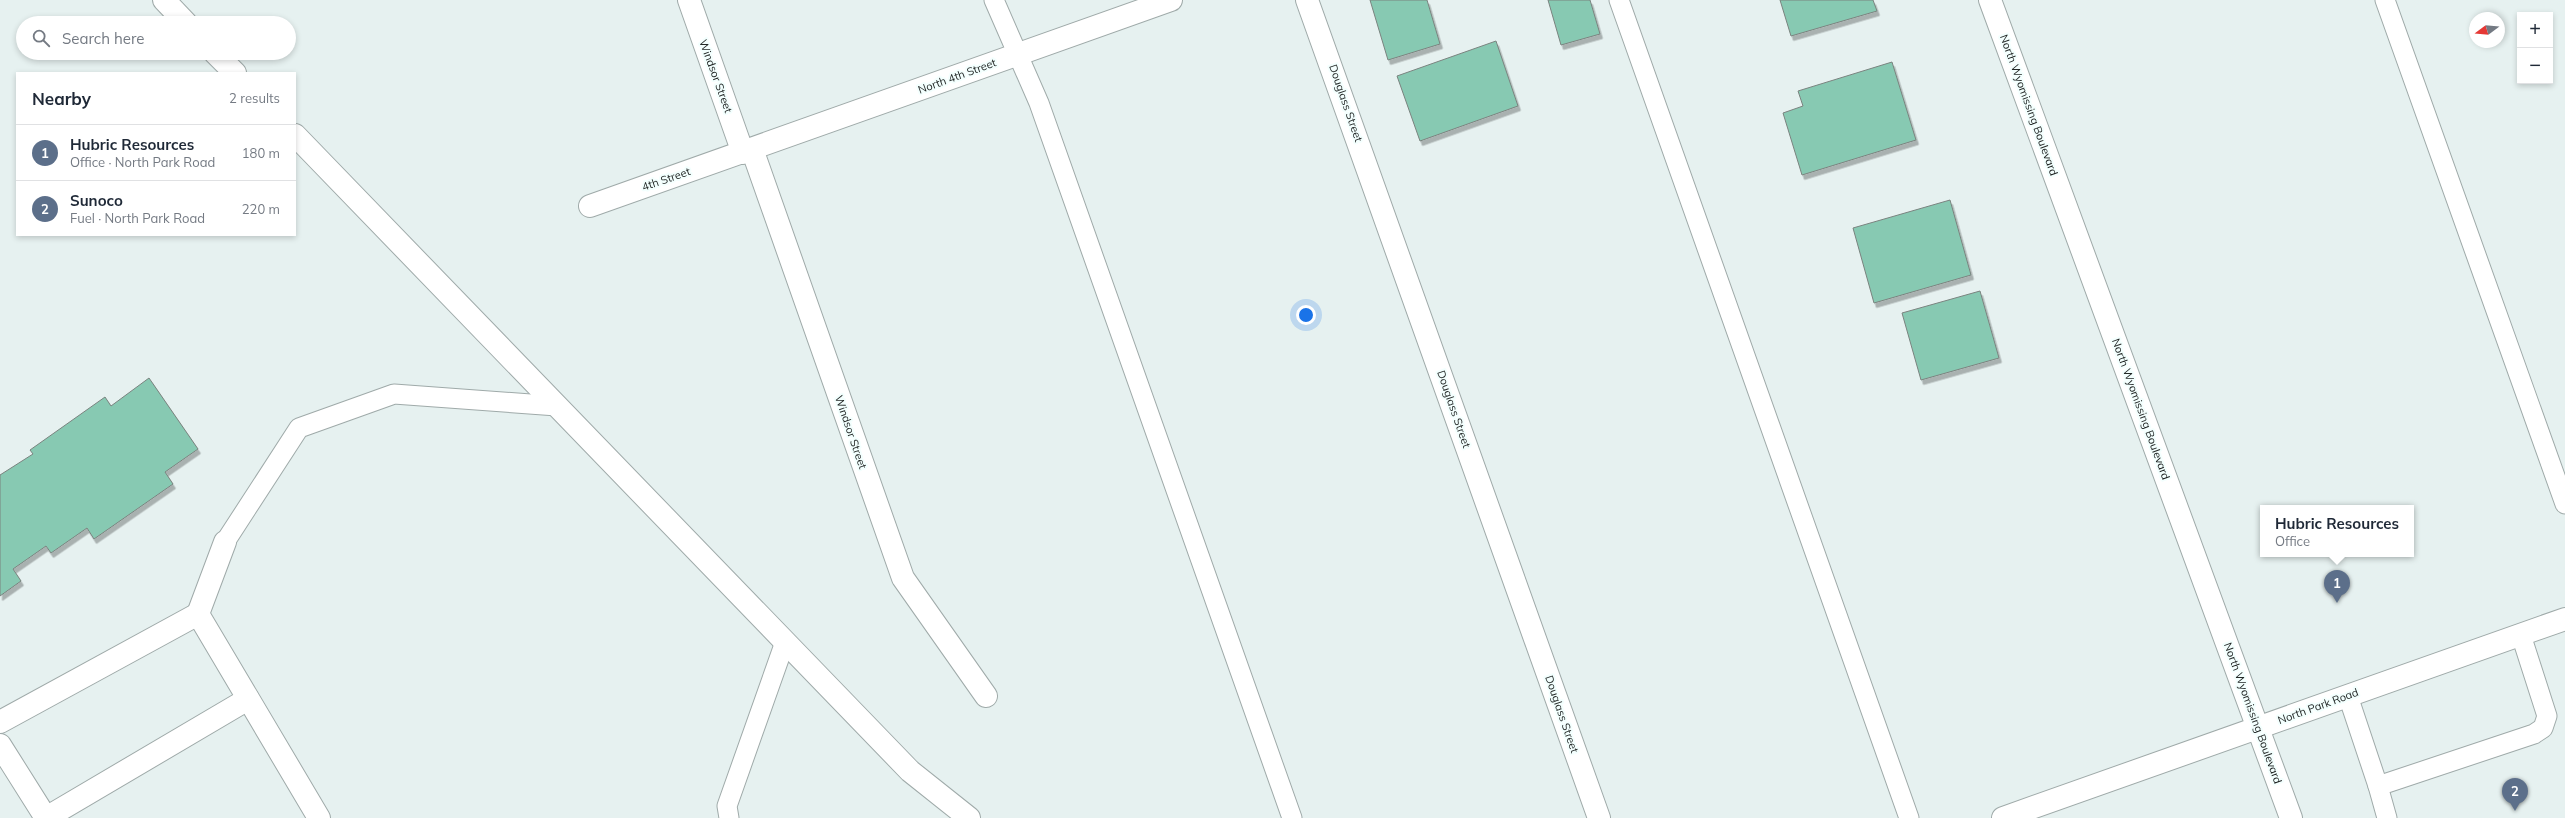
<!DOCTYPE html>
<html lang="en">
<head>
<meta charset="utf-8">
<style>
	body { margin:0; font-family:Mulish,sans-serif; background:#f6f6f7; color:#1f2937 }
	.controls { position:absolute; right:12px; top:12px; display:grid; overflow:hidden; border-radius:0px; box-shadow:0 2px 6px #0003 }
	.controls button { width:36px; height:36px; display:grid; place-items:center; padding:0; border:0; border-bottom:1px solid #e0e1e3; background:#fff; color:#1f2937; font:20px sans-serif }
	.compass { position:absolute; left:2469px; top:12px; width:36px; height:36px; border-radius:50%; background:#fff; box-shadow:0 2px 6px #0003; rotate:254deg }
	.you { position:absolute; left:1306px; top:315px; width:14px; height:14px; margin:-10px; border:3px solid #fff; border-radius:50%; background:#1a73e8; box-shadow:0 0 0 6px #1a73e833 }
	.badge { display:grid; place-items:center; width:26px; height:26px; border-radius:50%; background:#776433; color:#fff; font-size:13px; font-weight:700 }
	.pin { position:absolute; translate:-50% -33px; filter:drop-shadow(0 1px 2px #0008) }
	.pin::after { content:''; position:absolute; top:21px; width:14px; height:12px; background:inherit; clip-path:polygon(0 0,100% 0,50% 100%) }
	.popup { position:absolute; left:2260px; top:505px; width:154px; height:52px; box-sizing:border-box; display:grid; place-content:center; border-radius:0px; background:#fff; filter:drop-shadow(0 1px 3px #0005); font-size:13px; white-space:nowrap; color:#747a83 }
	.popup b { font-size:15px; color:#1f2937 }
	.popup::after { content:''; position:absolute; left:50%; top:100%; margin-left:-8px; border:8px solid transparent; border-top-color:#fff }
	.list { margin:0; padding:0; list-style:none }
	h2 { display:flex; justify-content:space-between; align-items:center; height:52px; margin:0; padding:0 16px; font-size:17px }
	h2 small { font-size:13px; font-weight:400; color:#747a83 }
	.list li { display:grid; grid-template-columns:26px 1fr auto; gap:12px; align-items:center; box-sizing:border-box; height:56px; padding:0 16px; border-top:1px solid #e0e1e3 }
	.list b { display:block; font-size:15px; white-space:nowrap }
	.list p { margin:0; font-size:13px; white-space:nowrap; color:#747a83 }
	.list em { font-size:13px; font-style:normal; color:#747a83 }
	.icon { flex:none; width:22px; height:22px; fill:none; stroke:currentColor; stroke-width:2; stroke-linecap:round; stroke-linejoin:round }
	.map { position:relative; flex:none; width:2565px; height:818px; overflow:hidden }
	.search { position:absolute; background:#fff; box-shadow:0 2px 6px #0003; left:16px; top:16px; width:280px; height:44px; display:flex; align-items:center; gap:10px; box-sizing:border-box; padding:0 14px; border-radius:22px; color:#747a83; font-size:15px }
	.panel { position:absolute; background:#fff; box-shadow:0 2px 6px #0003; left:16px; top:72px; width:280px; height:164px; border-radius:0px }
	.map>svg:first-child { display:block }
	.building { fill:#87c9b2; stroke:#7a837f; filter:url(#shadow) }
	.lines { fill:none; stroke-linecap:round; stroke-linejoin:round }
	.service-casing { stroke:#9faaa9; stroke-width:21 }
	.minor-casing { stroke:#9faaa9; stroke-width:24 }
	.tertiary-casing { stroke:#9faaa9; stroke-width:24 }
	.service { stroke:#fff; stroke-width:19 }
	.minor { stroke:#fff; stroke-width:22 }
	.tertiary { stroke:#fff; stroke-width:22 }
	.labels { text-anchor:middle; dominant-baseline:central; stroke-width:4; stroke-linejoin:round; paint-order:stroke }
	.street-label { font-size:11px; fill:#232827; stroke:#f3fffe }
</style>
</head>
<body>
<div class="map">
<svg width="2565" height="818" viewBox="0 0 2565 818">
	<defs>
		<filter id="shadow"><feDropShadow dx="2.5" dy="4.5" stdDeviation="0" flood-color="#0004"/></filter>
	</defs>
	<rect width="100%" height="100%" fill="#e6f1f0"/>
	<g class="building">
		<polygon points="1370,0 1427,0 1440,44 1388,60"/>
		<polygon points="1548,0 1590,0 1600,34 1561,45"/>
		<polygon points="1780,0 1873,0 1877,11 1791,36"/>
		<polygon points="1496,41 1518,106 1420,141 1397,76"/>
		<polygon points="1892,62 1916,140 1802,175 1783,113 1803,106 1798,91"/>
		<polygon points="1950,200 1971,275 1874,303 1853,228"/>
		<polygon points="1980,291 1999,358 1921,380 1902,313"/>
		<polygon points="149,378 198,449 165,472 173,484 94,539 87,528 51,553 46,546 13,569 21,581 0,596 0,475 33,454 30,450 105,397 111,406"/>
	</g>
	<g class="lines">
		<defs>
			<g id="service">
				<polyline points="994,0 1039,103 1292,818"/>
				<polyline points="1619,0 1909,818"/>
				<polyline points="2385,0 2565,504"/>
				<polyline points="225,542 299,428 394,394 557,406"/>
				<polyline points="2348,696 2378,786"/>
				<polyline points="729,818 727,806 785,642"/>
				<polyline points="2387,818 2378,786 2534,734 2543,728 2547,716 2521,635"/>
			</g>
			<g id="minor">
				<polyline points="164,0 186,23"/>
				<polyline points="689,0 743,153"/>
				<polyline points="1307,0 1599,818"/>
				<polyline points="215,53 235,73"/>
				<polyline points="295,135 910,771 969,818"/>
				<polyline points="752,149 903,578 986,696"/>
				<polyline points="590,206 1171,0"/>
				<polyline points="225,542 198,614 319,818"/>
				<polyline points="0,722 198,614"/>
				<polyline points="0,745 46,818"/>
				<polyline points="46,818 248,699"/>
			</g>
			<g id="tertiary">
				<polyline points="1990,0 2291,818"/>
				<polyline points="2003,818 2565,619"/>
			</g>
		</defs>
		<use href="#service" class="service-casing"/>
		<use href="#minor" class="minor-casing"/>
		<use href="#tertiary" class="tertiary-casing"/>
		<use href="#service" class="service"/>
		<use href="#minor" class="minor"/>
		<use href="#tertiary" class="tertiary"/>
	</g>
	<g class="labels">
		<g class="street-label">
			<text transform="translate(716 76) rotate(70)">Windsor Street</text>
			<text transform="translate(957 76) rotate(-20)">North 4th Street</text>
			<text transform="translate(1346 103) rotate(71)">Douglass Street</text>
			<text transform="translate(2029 105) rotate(70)">North Wyomissing Boulevard</text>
			<text transform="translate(666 179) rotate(-19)">4th Street</text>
			<text transform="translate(1454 409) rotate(71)">Douglass Street</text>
			<text transform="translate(2141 409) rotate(70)">North Wyomissing Boulevard</text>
			<text transform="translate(851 432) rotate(71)">Windsor Street</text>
			<text transform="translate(2318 706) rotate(-20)">North Park Road</text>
			<text transform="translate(2253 713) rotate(70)">North Wyomissing Boulevard</text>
			<text transform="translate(1562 714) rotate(71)">Douglass Street</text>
		</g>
	</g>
</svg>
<div class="controls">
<button>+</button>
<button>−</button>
</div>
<svg class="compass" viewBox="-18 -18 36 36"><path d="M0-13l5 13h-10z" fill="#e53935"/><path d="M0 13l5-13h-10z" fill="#747a83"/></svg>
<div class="you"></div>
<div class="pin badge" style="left:2337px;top:603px;background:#5c6f8a">1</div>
<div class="popup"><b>Hubric Resources</b>Office</div>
<div class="pin badge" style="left:2515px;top:811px;background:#5c6f8a">2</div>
<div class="search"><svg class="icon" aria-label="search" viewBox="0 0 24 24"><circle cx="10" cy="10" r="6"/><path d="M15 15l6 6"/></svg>Search here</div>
<section class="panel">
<h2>Nearby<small>2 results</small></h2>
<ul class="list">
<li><span class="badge" style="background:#5c6f8a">1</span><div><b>Hubric Resources</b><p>Office · North Park Road</p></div><em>180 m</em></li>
<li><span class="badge" style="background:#5c6f8a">2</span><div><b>Sunoco</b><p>Fuel · North Park Road</p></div><em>220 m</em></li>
</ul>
</section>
</div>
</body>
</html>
